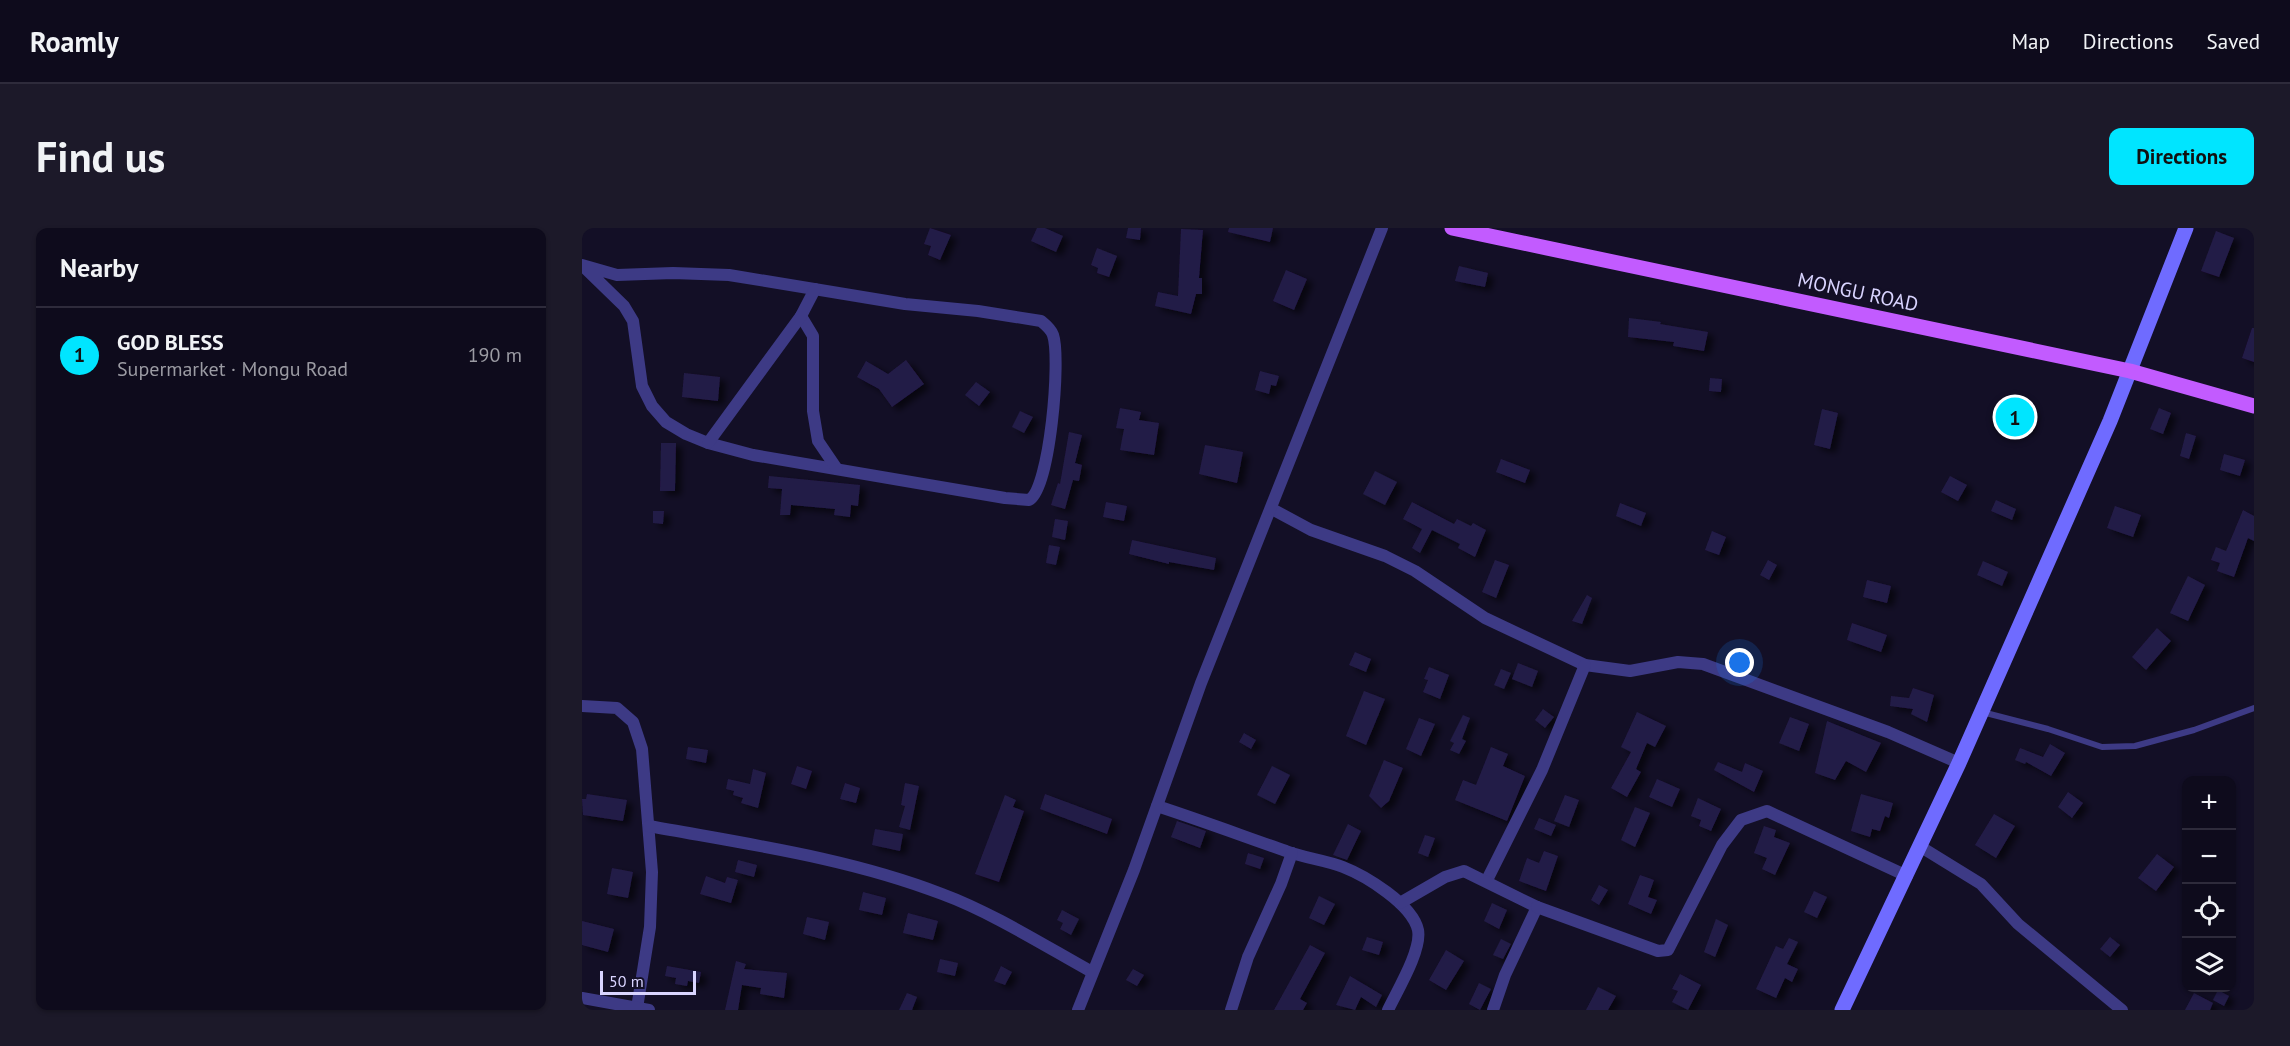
<!DOCTYPE html>
<html lang="en">
<head>
<meta charset="utf-8">
<style>
	body { margin:0; font-family:"PT Sans",sans-serif; background:#1c1929; color:#f1f3f6 }
	.controls { position:absolute; right:18px; bottom:18px; display:grid; overflow:hidden; border-radius:12px; box-shadow:0 2px 4px #0004 }
	.controls button { width:54px; height:54px; display:grid; place-items:center; padding:0; border:0; border-bottom:2px solid #2e2b3b; background:#0e0b1c; color:#f1f3f6; font:30px sans-serif }
	.scale { position:absolute; left:18px; bottom:15px; width:96px; box-sizing:border-box; padding-left:6px; border:3px solid #d9d4ff; border-top:0; font-size:16px; line-height:21px; white-space:nowrap; color:#d9d4ff; -webkit-text-stroke:4px #130f26; paint-order:stroke }
	.you { position:absolute; left:1158px; top:435px; width:21px; height:21px; margin:-15px; border:4px solid #fff; border-radius:50%; background:#1a73e8; box-shadow:0 0 0 9px #1a73e833 }
	.badge { display:grid; place-items:center; width:39px; height:39px; border-radius:50%; background:#00e5ff; color:#111; font-size:20px; font-weight:700 }
	.pin { position:absolute; translate:-50% -50%; border:3px solid #fff; box-shadow:0 2px 6px #0006 }
	.list { margin:0; padding:0; list-style:none }
	h2 { display:flex; justify-content:space-between; align-items:center; height:78px; margin:0; padding:0 24px; font-size:26px }
	h2 small { font-size:20px; font-weight:400; color:#9b9ba3 }
	.list li { display:grid; grid-template-columns:39px 1fr auto; gap:18px; align-items:center; box-sizing:border-box; height:96px; padding:0 24px; border-top:2px solid #2e2b3b }
	.list b { display:block; font-size:22px; white-space:nowrap }
	.list p { margin:0; font-size:20px; white-space:nowrap; color:#9b9ba3 }
	.list em { font-size:20px; font-style:normal; color:#9b9ba3 }
	.icon { flex:none; width:33px; height:33px; fill:none; stroke:currentColor; stroke-width:2; stroke-linecap:round; stroke-linejoin:round }
	.map { position:relative; flex:none; width:1672px; height:782px; overflow:hidden; border-radius:12px }
	header { display:flex; align-items:center; gap:36px; box-sizing:border-box; height:84px; padding:0 30px; background:#0e0b1c; border-bottom:2px solid #2e2b3b }
	header strong { font-size:28px }
	nav { display:flex; gap:33px; margin-inline-start:auto; font-size:21px }
	.intro { display:flex; align-items:center; justify-content:space-between; box-sizing:border-box; height:144px; padding:0 36px }
	h1 { margin:0; font-size:42px }
	.button { padding:15px 27px; border-radius:12px; background:#00e5ff; color:#111; font-size:21px; font-weight:700 }
	main { display:flex; gap:36px; padding:0 36px }
	aside { flex:1; background:#0e0b1c; border-radius:12px; box-shadow:0 2px 4px #0004 }
	.map>svg:first-child { display:block }
	.building { fill:#241b47; filter:url(#shadow) }
	.lines { fill:none; stroke-linecap:round; stroke-linejoin:round }
	.lane { stroke:#3d3a85; stroke-width:6 }
	.street { stroke:#3d3a85; stroke-width:12 }
	.secondary { stroke:#6f6bff; stroke-width:15 }
	.primary { stroke:#c25bff; stroke-width:15 }
	.labels { text-anchor:middle; dominant-baseline:central; stroke-width:4.5; stroke-linejoin:round; paint-order:stroke }
	.street-label { font-size:20px; fill:#d9d4ff; stroke:#130f26 }
</style>
</head>
<body>
<header>
<strong>Roamly</strong>
<nav><a>Map</a><a>Directions</a><a>Saved</a></nav>
</header>
<div class="intro"><h1>Find us</h1><a class="button">Directions</a></div>
<main>
<aside>
<h2>Nearby<small></small></h2>
<ul class="list">
<li><span class="badge">1</span><div><b>GOD BLESS</b><p>Supermarket · Mongu Road</p></div><em>190 m</em></li>
</ul>
</aside>
<div class="map">
<svg width="1672" height="782" viewBox="0 0 1672 782">
	<defs>
		<filter id="shadow"><feDropShadow dx="6" dy="4" stdDeviation="3" flood-color="#0009"/></filter>
	</defs>
	<rect width="100%" height="100%" fill="#130f26"/>
	<g class="building">
		<polygon points="348,0 369,7 358,32 346,27 349,18 342,16"/>
		<polygon points="455,0 463,0 481,8 474,24 449,13"/>
		<polygon points="546,0 559,0 558,12 544,10"/>
		<polygon points="647,0 691,0 688,14 646,4"/>
		<polygon points="599,1 621,2 617,50 620,50 620,66 614,66 609,86 573,78 576,64 596,68"/>
		<polygon points="1634,3 1652,10 1637,49 1619,43"/>
		<polygon points="515,20 535,28 527,49 515,45 516,40 509,37"/>
		<polygon points="877,38 906,45 903,59 873,53"/>
		<polygon points="704,42 725,51 712,82 691,73"/>
		<polygon points="1047,90 1079,94 1078,96 1126,104 1122,123 1091,118 1092,114 1046,109"/>
		<polygon points="1670,100 1672,100 1672,134 1660,130"/>
		<polygon points="324,132 342,156 310,179 297,161 275,149 284,133 306,146"/>
		<polygon points="678,143 697,148 694,158 689,157 687,166 673,162"/>
		<polygon points="102,145 138,149 136,173 100,169"/>
		<polygon points="1128,150 1140,151 1139,164 1127,163"/>
		<polygon points="394,154 408,164 397,178 383,167"/>
		<polygon points="1420,174 1450,181 1446,202 1416,195"/>
		<polygon points="538,180 559,184 557,192 577,195 572,227 538,222 542,201 534,200"/>
		<polygon points="1577,180 1589,185 1581,206 1568,201"/>
		<polygon points="1240,181 1256,185 1248,221 1232,217"/>
		<polygon points="438,183 451,189 442,205 430,199"/>
		<polygon points="487,204 500,207 493,235 500,237 497,253 491,252 483,281 469,277 476,255 478,256"/>
		<polygon points="1604,205 1614,208 1607,231 1598,228"/>
		<polygon points="79,215 94,215 93,263 78,263"/>
		<polygon points="623,217 661,224 655,255 617,246"/>
		<polygon points="1642,226 1663,232 1658,248 1638,242"/>
		<polygon points="919,231 948,242 943,255 914,244"/>
		<polygon points="793,243 815,254 803,277 781,266"/>
		<polygon points="187,248 278,257 276,278 269,277 268,289 252,287 253,281 209,277 208,287 198,287 200,261 186,260"/>
		<polygon points="1368,248 1385,257 1376,273 1359,264"/>
		<polygon points="1414,272 1434,281 1430,292 1409,283"/>
		<polygon points="524,274 545,278 542,293 521,289"/>
		<polygon points="830,274 872,296 875,291 889,298 891,295 904,302 893,329 876,320 878,316 850,302 838,325 830,320 840,301 821,291"/>
		<polygon points="1038,275 1064,285 1059,298 1034,288"/>
		<polygon points="1533,278 1559,287 1551,309 1525,300"/>
		<polygon points="1661,282 1672,288 1672,313 1666,310 1652,349 1635,343 1638,335 1629,332 1634,319 1644,323"/>
		<polygon points="71,283 82,283 81,296 71,295"/>
		<polygon points="473,291 486,293 483,312 470,309"/>
		<polygon points="1130,303 1144,309 1137,327 1123,322"/>
		<polygon points="550,312 634,330 632,342 587,334 587,336 547,326"/>
		<polygon points="467,317 478,319 474,337 464,335"/>
		<polygon points="913,332 927,337 914,370 900,364"/>
		<polygon points="1186,332 1195,337 1187,352 1178,347"/>
		<polygon points="1401,333 1426,344 1420,358 1395,347"/>
		<polygon points="1606,348 1623,357 1606,393 1588,385"/>
		<polygon points="1285,352 1309,358 1305,375 1281,369"/>
		<polygon points="1005,367 1010,370 1000,396 990,393"/>
		<polygon points="1270,395 1305,407 1299,424 1265,412"/>
		<polygon points="1575,400 1589,413 1564,442 1550,429"/>
		<polygon points="773,424 789,431 784,444 767,437"/>
		<polygon points="936,435 956,443 950,459 930,451"/>
		<polygon points="847,439 867,447 858,471 841,464 846,452 842,451"/>
		<polygon points="919,441 929,445 922,461 912,457"/>
		<polygon points="1331,460 1352,467 1345,494 1329,486 1331,481 1308,478 1309,468 1327,470"/>
		<polygon points="782,463 803,471 784,517 764,508"/>
		<polygon points="961,481 972,489 963,500 953,492"/>
		<polygon points="1055,484 1084,498 1073,519 1065,515 1054,541 1059,544 1045,569 1029,560 1049,524 1039,519"/>
		<polygon points="881,487 888,490 880,511 884,513 877,526 868,522 872,515 868,513"/>
		<polygon points="1208,489 1227,496 1217,523 1197,515"/>
		<polygon points="837,490 853,496 839,528 824,521"/>
		<polygon points="1245,493 1299,515 1284,544 1264,533 1253,552 1233,545"/>
		<polygon points="662,505 674,512 669,521 657,514"/>
		<polygon points="1468,516 1483,525 1469,548 1444,534 1443,536 1433,532 1438,520 1461,529"/>
		<polygon points="106,519 126,522 124,535 104,531"/>
		<polygon points="909,519 926,526 921,538 943,548 925,593 873,572 881,552 894,557"/>
		<polygon points="802,532 821,540 807,573 799,580 787,568"/>
		<polygon points="1136,534 1160,544 1163,535 1181,543 1172,564 1132,542"/>
		<polygon points="215,538 230,543 224,561 209,556"/>
		<polygon points="690,538 708,547 693,576 675,567"/>
		<polygon points="171,541 184,545 176,580 159,575 161,570 151,567 152,563 144,561 146,551 168,556"/>
		<polygon points="1075,551 1098,561 1090,579 1067,569"/>
		<polygon points="263,555 278,560 274,575 258,571"/>
		<polygon points="323,555 337,558 328,602 317,599 323,578 319,577"/>
		<polygon points="1486,564 1501,575 1490,590 1476,579"/>
		<polygon points="5,566 45,572 41,593 1,587 0,571 4,571"/>
		<polygon points="463,566 530,591 525,606 458,581"/>
		<polygon points="1279,566 1311,575 1307,590 1303,588 1298,603 1290,601 1288,609 1269,603"/>
		<polygon points="423,567 434,572 431,579 442,583 417,654 393,646"/>
		<polygon points="983,567 997,572 987,599 972,593"/>
		<polygon points="1116,570 1139,581 1129,603 1117,598 1119,592 1109,588"/>
		<polygon points="1053,579 1068,585 1053,619 1039,612"/>
		<polygon points="1412,586 1433,598 1414,630 1393,617"/>
		<polygon points="957,590 974,597 969,608 952,601"/>
		<polygon points="595,593 624,603 618,620 589,609"/>
		<polygon points="766,596 779,603 765,632 751,627"/>
		<polygon points="1182,598 1194,602 1192,609 1208,615 1193,647 1180,641 1185,630 1172,625"/>
		<polygon points="293,601 321,606 318,623 290,617"/>
		<polygon points="843,607 853,610 846,629 836,625"/>
		<polygon points="962,623 976,628 964,663 937,653 945,630 957,635"/>
		<polygon points="666,625 682,630 678,641 663,636"/>
		<polygon points="1575,626 1592,639 1574,663 1556,650"/>
		<polygon points="156,632 175,637 172,649 153,644"/>
		<polygon points="30,640 51,644 46,670 25,666"/>
		<polygon points="1058,647 1072,652 1066,669 1075,672 1069,686 1046,676"/>
		<polygon points="124,648 143,655 145,649 156,652 149,675 118,666"/>
		<polygon points="1017,657 1026,662 1017,677 1009,672"/>
		<polygon points="1232,663 1245,669 1235,690 1222,684"/>
		<polygon points="281,664 304,670 300,687 277,682"/>
		<polygon points="737,668 753,676 742,697 727,690"/>
		<polygon points="910,675 925,682 917,701 902,693"/>
		<polygon points="480,682 497,691 489,707 478,701 481,695 475,692"/>
		<polygon points="326,685 356,693 351,712 321,705"/>
		<polygon points="225,689 247,694 243,712 221,706"/>
		<polygon points="1134,691 1146,697 1133,729 1122,724"/>
		<polygon points="0,693 32,701 26,724 0,717"/>
		<polygon points="785,709 801,714 797,727 780,722"/>
		<polygon points="1528,709 1538,717 1528,729 1518,721"/>
		<polygon points="1207,710 1216,714 1205,736 1216,741 1210,754 1203,750 1194,770 1174,761 1194,718 1201,721"/>
		<polygon points="919,711 929,716 921,731 911,727"/>
		<polygon points="728,717 743,725 718,771 725,775 721,782 692,782"/>
		<polygon points="864,722 882,733 864,762 847,752"/>
		<polygon points="358,731 376,735 373,748 355,744"/>
		<polygon points="154,733 164,736 162,741 205,745 202,770 178,766 179,760 160,757 156,782 143,782"/>
		<polygon points="85,738 119,744 117,755 106,753 105,758 93,756 94,750 83,748"/>
		<polygon points="419,738 430,744 423,757 412,753"/>
		<polygon points="551,741 562,747 555,758 544,752"/>
		<polygon points="1098,746 1119,757 1106,782 1090,774 1096,763 1090,761"/>
		<polygon points="768,748 800,767 794,779 779,769 773,782 754,777"/>
		<polygon points="897,755 909,761 898,782 887,776"/>
		<polygon points="1016,759 1034,768 1026,782 1004,782"/>
		<polygon points="1636,762 1647,768 1642,778 1631,772"/>
		<polygon points="325,765 335,769 330,782 317,782"/>
		<polygon points="1612,765 1631,775 1628,782 1603,782"/>
	</g>
	<g class="lines">
		<polyline class="lane" points="1400,484 1466,501 1520,519 1553,518 1612,502 1672,480"/>
		<g class="street">
			<path d="M0 37 35 47 91 45 147 47 323 76 396 83 459 93C464 97 469 101 471 107 479 130 468 261 447 272L423 270 171 227 126 215 104 206 84 194 70 178 60 158 51 93 42 78 1 38"/>
			<polyline points="219,88 231,108 231,183 236,213 255,241"/>
			<polyline points="126,215 219,88 233,61"/>
			<polyline points="690,281 729,302 803,328 833,343 903,390 1003,437 1048,443 1096,434 1121,436 1306,504 1377,535"/>
			<polyline points="0,478 35,480 51,494 60,521 70,644 68,699 55,780"/>
			<path d="M575 578C618 592 661 608 704 623 722 630 743 632 761 639 784 648 830 676 836 702 840 722 815 763 806 782"/>
			<path d="M67 598C165 616 267 630 360 666 409 684 463 718 510 744"/>
			<polyline points="1339,619 1399,656 1436,696 1540,782"/>
			<polyline points="905,652 960,542 1003,437"/>
			<polyline points="818,675 863,649 882,643 955,679 923,747 911,782"/>
			<polyline points="955,679 1076,723 1086,722 1140,617 1159,592 1185,583 1325,648"/>
			<polyline points="0,770 67,782"/>
			<polyline points="496,782 552,642 619,455 800,0"/>
			<polyline points="649,782 666,729 699,656 710,625"/>
		</g>
		<polyline class="secondary" points="1260,782 1377,535 1528,193 1604,0"/>
		<polyline class="primary" points="870,0 1548,143 1672,178"/>
	</g>
	<g class="labels">
		<g class="street-label">
			<text transform="translate(1276 64) rotate(12)">MONGU ROAD</text>
		</g>
	</g>
</svg>
<div class="controls">
<button>+</button>
<button>−</button>
<button><svg class="icon" aria-label="locate" viewBox="0 0 24 24"><circle cx="12" cy="12" r="6"/><path d="M12 2v4M12 18v4M2 12h4M18 12h4"/></svg></button>
<button><svg class="icon" aria-label="layers" viewBox="0 0 24 24"><path d="M12 4l9 5-9 5-9-5zM3 14l9 5 9-5"/></svg></button>
</div>
<div class="scale">50 m</div>
<div class="you"></div>
<div class="pin badge" style="left:1433px;top:189px">1</div>
</div>
</main>
</body>
</html>
